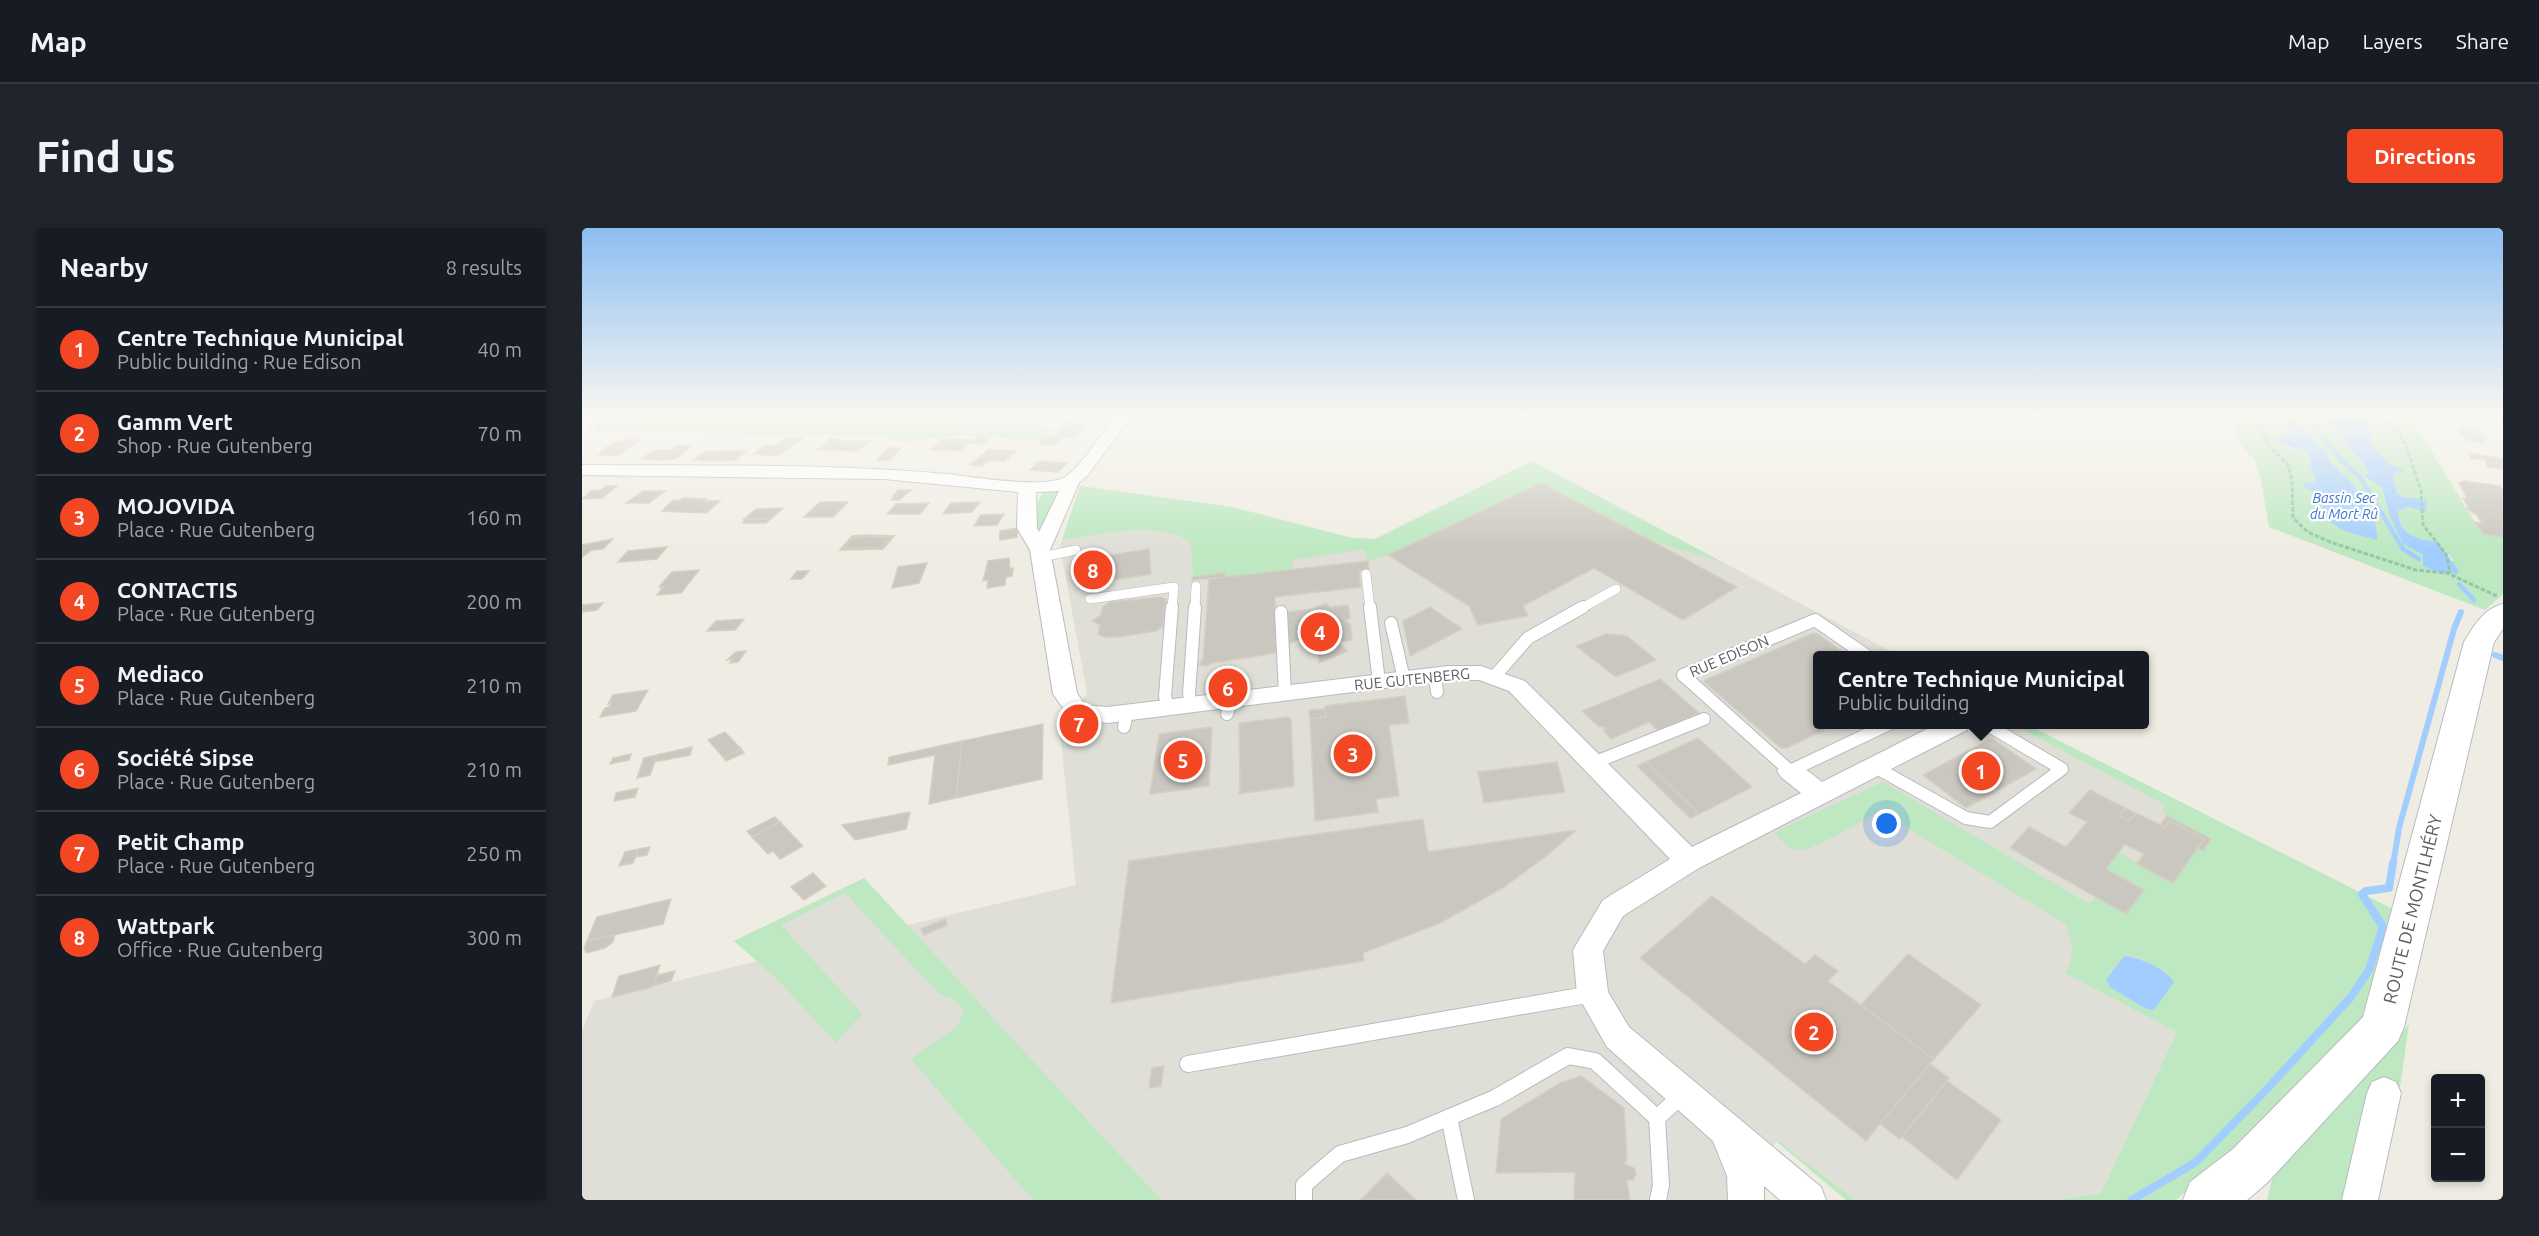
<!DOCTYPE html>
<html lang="en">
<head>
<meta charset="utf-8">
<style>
	body { margin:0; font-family:Ubuntu,sans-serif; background:#20242c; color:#f1f3f6 }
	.controls { position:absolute; right:18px; bottom:18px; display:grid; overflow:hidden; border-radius:6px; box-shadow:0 3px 9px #0003 }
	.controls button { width:54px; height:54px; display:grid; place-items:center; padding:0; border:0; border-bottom:2px solid #363941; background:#171b24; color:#f1f3f6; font:30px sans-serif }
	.you { position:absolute; left:1305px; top:596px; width:21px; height:21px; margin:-15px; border:4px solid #fff; border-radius:50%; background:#1a73e8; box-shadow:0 0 0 9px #1a73e833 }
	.badge { display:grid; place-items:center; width:39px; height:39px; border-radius:50%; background:#f34724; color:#fff; font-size:20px; font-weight:700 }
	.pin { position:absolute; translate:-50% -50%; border:3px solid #fff; box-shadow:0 2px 6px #0006 }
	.popup { position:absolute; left:1231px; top:423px; width:336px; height:78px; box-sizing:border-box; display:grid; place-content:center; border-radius:6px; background:#171b24; filter:drop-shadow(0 2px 4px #0005); font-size:20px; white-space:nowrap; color:#9ea1a6 }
	.popup b { font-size:22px; color:#f1f3f6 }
	.popup::after { content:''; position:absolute; left:50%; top:100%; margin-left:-12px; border:12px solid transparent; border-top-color:#171b24 }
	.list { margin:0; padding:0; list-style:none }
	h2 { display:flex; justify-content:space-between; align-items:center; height:78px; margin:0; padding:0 24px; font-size:26px }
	h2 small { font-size:20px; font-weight:400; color:#9ea1a6 }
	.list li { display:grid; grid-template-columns:39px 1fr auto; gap:18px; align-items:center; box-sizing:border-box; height:84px; padding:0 24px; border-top:2px solid #363941 }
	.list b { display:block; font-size:22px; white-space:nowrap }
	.list p { margin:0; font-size:20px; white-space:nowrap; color:#9ea1a6 }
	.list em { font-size:20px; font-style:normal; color:#9ea1a6 }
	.map { position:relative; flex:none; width:1921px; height:972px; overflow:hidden; border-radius:6px }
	header { display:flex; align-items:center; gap:36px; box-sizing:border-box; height:84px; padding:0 30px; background:#171b24; border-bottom:2px solid #363941 }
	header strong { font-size:28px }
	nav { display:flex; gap:33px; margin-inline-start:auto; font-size:21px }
	.intro { display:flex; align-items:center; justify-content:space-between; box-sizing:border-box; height:144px; padding:0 36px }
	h1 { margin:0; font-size:42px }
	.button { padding:15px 27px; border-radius:6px; background:#f34724; color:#fff; font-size:21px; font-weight:700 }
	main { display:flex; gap:36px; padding:0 36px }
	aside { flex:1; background:#171b24; border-radius:6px; box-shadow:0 3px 9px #0003 }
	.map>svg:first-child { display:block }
	.industrial { fill:#dfded7 }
	.green { fill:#bde8c1; fill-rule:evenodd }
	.water { fill:#a2ceff }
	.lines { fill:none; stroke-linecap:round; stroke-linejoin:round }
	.stream-far2 { stroke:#a2ceff; stroke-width:4.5 }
	.stream-far1 { stroke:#a2ceff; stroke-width:6 }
	.stream { stroke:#a2ceff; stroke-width:8 }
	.building { fill:#cac7c0; stroke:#d4d0c1; stroke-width:1.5; fill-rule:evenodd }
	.service-far2-casing { stroke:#b8bac0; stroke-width:10 }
	.service-far1-casing { stroke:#b8bac0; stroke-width:14 }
	.service-casing { stroke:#b8bac0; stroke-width:18 }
	.minor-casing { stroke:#b8bac0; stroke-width:2 }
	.secondary-casing { stroke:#b8bbc2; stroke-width:2 }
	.path { stroke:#95c7a7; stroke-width:3; stroke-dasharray:4.5 2; stroke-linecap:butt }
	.service-far2 { stroke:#fff; stroke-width:9 }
	.service-far1 { stroke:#fff; stroke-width:12 }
	.service { stroke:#fff; stroke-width:16 }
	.minor { fill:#fff; fill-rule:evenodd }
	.secondary { fill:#fff; fill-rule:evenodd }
	.labels { text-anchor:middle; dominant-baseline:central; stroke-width:4.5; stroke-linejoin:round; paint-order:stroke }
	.far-water-label { font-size:14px; font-style:italic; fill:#3d75ca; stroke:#fff }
	.street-label { font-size:15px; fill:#5b5e64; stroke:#fff }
	.near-street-label { font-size:18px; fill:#5b5e64; stroke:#fff }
</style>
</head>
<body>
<header>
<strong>Map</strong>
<nav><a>Map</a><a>Layers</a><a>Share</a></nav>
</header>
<div class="intro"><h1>Find us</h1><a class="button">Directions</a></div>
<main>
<aside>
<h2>Nearby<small>8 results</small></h2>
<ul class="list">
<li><span class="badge">1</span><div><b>Centre Technique Municipal</b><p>Public building · Rue Edison</p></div><em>40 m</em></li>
<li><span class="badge">2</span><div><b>Gamm Vert</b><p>Shop · Rue Gutenberg</p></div><em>70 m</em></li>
<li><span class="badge">3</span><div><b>MOJOVIDA</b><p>Place · Rue Gutenberg</p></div><em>160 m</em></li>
<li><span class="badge">4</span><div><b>CONTACTIS</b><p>Place · Rue Gutenberg</p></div><em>200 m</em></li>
<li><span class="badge">5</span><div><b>Mediaco</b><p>Place · Rue Gutenberg</p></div><em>210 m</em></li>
<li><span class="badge">6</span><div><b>Société Sipse</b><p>Place · Rue Gutenberg</p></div><em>210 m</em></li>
<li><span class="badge">7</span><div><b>Petit Champ</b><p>Place · Rue Gutenberg</p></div><em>250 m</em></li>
<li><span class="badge">8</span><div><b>Wattpark</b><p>Office · Rue Gutenberg</p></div><em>300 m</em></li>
</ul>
</aside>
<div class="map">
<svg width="1921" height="972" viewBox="0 0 1921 972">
	<rect width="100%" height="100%" fill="#efede3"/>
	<polygon class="industrial" points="950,233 1316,427 1236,428 1236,496 1446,497 1683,618 1519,965 1474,972 1273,972 1195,912 1158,972 0,972 0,803 12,773 176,733 152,713 282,650 325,697 494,657 478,503 505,465 478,319 498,258 650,279 770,310 793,311"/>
	<g class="green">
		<path d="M19 186H389L378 193 384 194 440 192 454 186H472L456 193 455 198 473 200 461 212H456C427 211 395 206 366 208 347 209 318 220 301 208L13 203Z"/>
		<path d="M1652 186C1680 186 1690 181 1710 203L1704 219 1725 224 1729 230 1728 237 1734 250 1731 255H1721C1733 273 1761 266 1779 265L1758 242 1748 235 1747 230 1707 186H1726C1732 194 1741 192 1751 197 1760 203 1761 211 1767 220 1776 230 1781 231 1787 245L1783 247 1800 259 1807 286 1821 316 1842 328C1842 342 1856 348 1868 344L1871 332 1856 314C1836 311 1817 308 1816 283L1826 279 1821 269 1815 264 1811 248 1822 242 1806 236 1788 215 1789 201 1778 187 1773 186H1827L1900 306 1921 309V366L1903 382 1687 299 1679 252 1673 233 1656 213Z"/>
		<path d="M950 233 1140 334 1066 311 959 255 806 327 786 333 782 321 711 332 710 341 642 349V345L611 349 609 315C579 291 516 307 480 312L498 258 650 279 770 310 793 311Z"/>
		<polygon points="478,261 456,308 452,278 462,264"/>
		<path d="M1432 497H1446L1819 685 1787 784 1649 926 1594 972H1474L1519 965 1595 804 1483 745C1494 725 1490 717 1484 696L1297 583C1285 590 1232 622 1220 622 1208 623 1199 613 1193 604L1301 554 1507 676 1514 669 1544 686 1562 662 1524 641 1536 624 1590 655 1616 620 1621 622 1629 611 1585 588 1581 582 1584 577ZM1542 728 1555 729 1586 746 1572 782 1564 781 1528 759Z"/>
		<polygon points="282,650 579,972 451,972 329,831 375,799 382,783 372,771 357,766 263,665 199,697 280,786 254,815 196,752 152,713"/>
		<polygon points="1827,796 1818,859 1806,856 1766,972 1685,972 1691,948"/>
		<polygon points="1195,912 1273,972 1264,972 1194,913"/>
	</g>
	<g class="water">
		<polygon points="389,186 454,186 440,192 377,193"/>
		<path d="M1686 186H1707L1745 225 1748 235C1769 249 1797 286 1795 312 1765 303 1742 303 1738 267L1724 260 1720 255H1731L1734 251 1728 237 1729 230 1725 224 1696 215 1695 210 1707 209 1710 203 1698 190Z"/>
		<path d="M1726 186C1743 186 1783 178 1788 200 1789 205 1788 211 1788 215L1806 235 1822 242V244L1814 245 1811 248 1815 265 1821 269 1845 272 1844 284 1826 279 1816 283C1817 308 1836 311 1856 314L1877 343 1875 347 1868 344 1860 346 1841 338V327L1821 316 1807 286 1800 259 1782 248 1787 245C1782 233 1775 229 1767 219 1761 211 1760 203 1750 197 1741 192 1732 194 1726 186Z"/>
		<path d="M1542 728C1559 730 1581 739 1592 754L1572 782 1564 781 1528 759 1524 752Z"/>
	</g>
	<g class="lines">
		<g class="stream-far2">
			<polyline points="1722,186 1761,234 1778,249 1821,321 1837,331"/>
			<polyline points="1877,356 1892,372"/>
		</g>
		<g class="stream-far1">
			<polyline points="1913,427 1921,430"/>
			<polyline points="1811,637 1817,600 1872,401 1879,384"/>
		</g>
		<polyline class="stream" points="1550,972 1614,934 1687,859 1769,769 1787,742 1801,699 1780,666 1784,663 1807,660 1811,635"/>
	</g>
	<g class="building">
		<polygon points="352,186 360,186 347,199 341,199"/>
		<polygon points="490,186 507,186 500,196 504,196 494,209 473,209"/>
		<polygon points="1876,198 1895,201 1905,212 1900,211 1903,215 1884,212 1876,203 1879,203"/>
		<polygon points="205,209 222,209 195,228 171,226 182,217 195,217"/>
		<polygon points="396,209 409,209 401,216 390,215"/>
		<polygon points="464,209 482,209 473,217 457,216"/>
		<polygon points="249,210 260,211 257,213 287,213 276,223 235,222"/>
		<polygon points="359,211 390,212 379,223 348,222"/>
		<polygon points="39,212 58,212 47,219 25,219"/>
		<polygon points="96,217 110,218 94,231 75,232"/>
		<polygon points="25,219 47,219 37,227 17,227"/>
		<polygon points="305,220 319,220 308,232 295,232"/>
		<polygon points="407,221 434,223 423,233 407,232 399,238 388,237"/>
		<polygon points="72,222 89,222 75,232 60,231"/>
		<polygon points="165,222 154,232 127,233 140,223"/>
		<polygon points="124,223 140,223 127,233 112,232"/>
		<polygon points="1887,225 1921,231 1921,241 1906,239 1903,232 1889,230"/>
		<polygon points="457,233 485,235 476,244 448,242"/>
		<polygon points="1882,253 1918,258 1921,262 1921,309 1901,306 1893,294 1900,295 1895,287 1885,281 1887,281 1881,270 1885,270 1877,255"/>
		<polygon points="959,255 1066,311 1155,359 1101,392 1012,340 941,378 946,388 896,397 887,378 806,327"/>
		<polygon points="24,258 35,258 20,270 0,271 9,263 19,262"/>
		<polygon points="316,262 329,262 317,272 309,272"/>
		<polygon points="61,263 83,263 67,275 44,275"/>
		<polygon points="101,270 124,271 121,273 138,273 124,285 80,283 91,272 97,273"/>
		<polygon points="238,274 266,274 251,289 222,289"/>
		<polygon points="398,274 390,284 361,286 369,275"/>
		<polygon points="347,275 338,286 305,286 314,276"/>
		<polygon points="201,280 189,291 162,291 174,281"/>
		<polygon points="422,286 415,297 392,298 399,287"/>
		<polygon points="163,291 189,291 184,295 161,295"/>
		<polygon points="436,300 435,309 418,312 418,303"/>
		<path d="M283 307 312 308 301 321 258 322 270 308ZM297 308 308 309 300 320H262L271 310Z"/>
		<polygon points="285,308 308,309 300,320 262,320 271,310"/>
		<polygon points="31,311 21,321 10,322 0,329 0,317"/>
		<polygon points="85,319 75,331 36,334 46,323"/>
		<polygon points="567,321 569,346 498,357 499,332"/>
		<polygon points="427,330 428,341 431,340 430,348 424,349 423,357 405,360 406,352 401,353 406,333"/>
		<polygon points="786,333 787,342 777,343 779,359 693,369 694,425 630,435 625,438 617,437 621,431 627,351"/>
		<polygon points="345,335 337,355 310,360 316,339"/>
		<polygon points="117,342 99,365 75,367 81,359 77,359 90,344"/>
		<polygon points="215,343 227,343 220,351 209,351"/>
		<polygon points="643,345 642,349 610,352 611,349"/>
		<polygon points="577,369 584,371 581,398 574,403 536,409 522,409 516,406 518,397 510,393 519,387 521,379 528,374"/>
		<polygon points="21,375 15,382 0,384 0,377"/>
		<polygon points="744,375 748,379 766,377 768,390 763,392 768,396 770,412 756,414 766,423 737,435 735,416 721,418 721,410 706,416 706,384 731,381"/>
		<polygon points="848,379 880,401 828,428 821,393"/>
		<polygon points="162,391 153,402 125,403 134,393"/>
		<polygon points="1231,405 1236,406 1266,428 1236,428 1236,496 1254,496 1205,520 1199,520 1122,454 1123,452"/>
		<polygon points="1024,406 1045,408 1074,432 1034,449 994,418"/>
		<polygon points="164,423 156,434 148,435 151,431 145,432 154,424"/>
		<polygon points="1078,451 1117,485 1076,503 1067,494 1029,511 1021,502 1024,501 1020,498 1017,499 1000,483"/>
		<polygon points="66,462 54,483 18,489 23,480 27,479 29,476 26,476 31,467"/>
		<polygon points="823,468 827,495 807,497 817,568 794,571 796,584 733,593 728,491 744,489 743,478"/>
		<polygon points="743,481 744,489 728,491 727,482"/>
		<polygon points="706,489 709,491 712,558 656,566 658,562 657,495"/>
		<polygon points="461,496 460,551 374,570 380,513"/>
		<polygon points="630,499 627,558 568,566 577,506"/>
		<polygon points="143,504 159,521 142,530 126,512"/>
		<polygon points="1116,510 1170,559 1117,586 1064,534"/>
		<polygon points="1410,510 1454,541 1384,580 1341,547"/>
		<polygon points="380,513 374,570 347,576 353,527 306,537 307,529"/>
		<polygon points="110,519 108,527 72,534 75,527"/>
		<polygon points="159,521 162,525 144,533 142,530"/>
		<polygon points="49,526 47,532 28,536 31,530"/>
		<polygon points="75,527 68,547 55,550 62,530"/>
		<polygon points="975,534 983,564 902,575 896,544"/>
		<polygon points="1064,534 1117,586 1108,590 1055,538"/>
		<polygon points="56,560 53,569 32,573 34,565"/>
		<polygon points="1508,562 1543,580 1537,588 1547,593 1554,585 1583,599 1588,593 1622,611 1591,655 1555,636 1562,626 1543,616 1524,641 1562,662 1544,686 1428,620 1447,599 1484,619 1505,594 1487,585"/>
		<polygon points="1543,580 1554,585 1547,593 1537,588"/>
		<polygon points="328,584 324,601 273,612 260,597"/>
		<polygon points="1585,588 1629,611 1621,623 1616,620 1622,611 1588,593 1583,599 1578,597"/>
		<polygon points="193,589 198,594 170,609 165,603"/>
		<polygon points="841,591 846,624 994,602 967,626 922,659 858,695 781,725 782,733 529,775 547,633"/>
		<polygon points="198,594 221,618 198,631 191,623 186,626 170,609"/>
		<polygon points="68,619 65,627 53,629 57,621"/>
		<polygon points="57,621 51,635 37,638 43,624"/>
		<polygon points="231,645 244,658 222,672 209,659"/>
		<polygon points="1130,668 1223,736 1233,727 1256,743 1246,753 1352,831 1284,913 1058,730"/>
		<polygon points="89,671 81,696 5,713 15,689"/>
		<polygon points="363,691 365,697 342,707 339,701"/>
		<polygon points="33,707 31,714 23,720 5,725 2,721 5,713"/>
		<polygon points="1326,726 1399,777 1352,831 1279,777"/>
		<polygon points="78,737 71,759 30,769 37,748"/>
		<polygon points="93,743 89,753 71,758 75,747"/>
		<polygon points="1348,836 1367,850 1318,911 1298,896"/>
		<polygon points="582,838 579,858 567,860 570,840"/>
		<polygon points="999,848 1042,880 1045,928 1043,936 1052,940 1054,946 1051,952 1045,952 1048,972 992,972 993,944 914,945 919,891 978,855"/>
		<polygon points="1365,853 1419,892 1375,952 1320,909"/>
		<polygon points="805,945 834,972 779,972"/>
	</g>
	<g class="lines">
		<defs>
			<g id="service-far2">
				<polyline points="459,329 494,322"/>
				<polyline points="784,346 788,381"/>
				<polyline points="508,371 592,359 590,381"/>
				<polyline points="613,381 614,358"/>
				<polyline points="998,381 1034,361"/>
			</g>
			<g id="service-far1">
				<polyline points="788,379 797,454"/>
				<polyline points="699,384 703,465"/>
				<polyline points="809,395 822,451"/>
				<polyline points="1285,428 1233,392 1101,447 1208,543 1307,496"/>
				<polyline points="853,447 855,464"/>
				<polyline points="912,449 946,410 1001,379"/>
				<polyline points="609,477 607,466 613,379"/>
				<polyline points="586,480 583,468 590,379"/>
				<polyline points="645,486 650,472"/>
				<polyline points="542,499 545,485"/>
				<polyline points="1011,535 1122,491"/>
				<polyline points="1293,539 1384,590 1408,594 1480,541 1404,496"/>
			</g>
			<g id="service">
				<polyline points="606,836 1010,766"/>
				<polyline points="867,889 884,972"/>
				<polyline points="1075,890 1079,957 1076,972"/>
				<polyline points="722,972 722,957 758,926 825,907 913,870 986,828 1013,833 1075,890 1101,866"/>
			</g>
			<g id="minor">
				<polygon points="0,186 13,186 8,202 0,207"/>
				<path d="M535 186H551L506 247 497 255 468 322 495 465 503 477 525 479 866 438H899L943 453 1110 619 1219 565 1199 549 1195 543 1199 537C1216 532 1227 544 1240 554L1355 496H1388L1385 502 1117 640 1041 688 1021 723 1026 764 1047 799 1239 959 1244 972H1198L1182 958V972H1146L1145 948 1131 913 1025 819 995 766 991 722 1021 672 1088 631 927 463 897 452H866L525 495 488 490 471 466 448 322 435 300 436 264 302 251 0 247V237C122 238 244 235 365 246 390 249 463 261 483 249 499 239 522 202 535 186ZM477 263 457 304 455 300 454 264Z"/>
				<polygon points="1802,849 1814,854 1819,865 1796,972 1760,972 1785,865 1790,854"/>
			</g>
			<path id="secondary" d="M1921 376V401L1912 414 1822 799 1816 813 1685 955 1665 972H1601L1608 954 1651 921 1781 789 1882 414C1892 398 1901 381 1921 376Z"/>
		</defs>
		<use href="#service-far2" class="service-far2-casing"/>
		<use href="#service-far1" class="service-far1-casing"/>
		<use href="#service" class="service-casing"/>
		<use href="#minor" class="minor-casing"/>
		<use href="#secondary" class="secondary-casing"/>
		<g class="path">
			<polyline points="1674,186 1685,215 1706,237 1710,252 1711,290 1726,304 1748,314 1834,342 1865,345 1915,368"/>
			<polyline points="1793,186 1815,203 1823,216 1839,262 1841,297 1864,326 1868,344 1865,345"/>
		</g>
		<use href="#service-far2" class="service-far2"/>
		<use href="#service-far1" class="service-far1"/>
		<use href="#service" class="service"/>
		<use href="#minor" class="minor"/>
		<use href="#secondary" class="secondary"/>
	</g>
	<linearGradient id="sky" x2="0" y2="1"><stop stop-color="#8cbef1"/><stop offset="0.58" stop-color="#f8f7f2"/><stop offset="1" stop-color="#f8f7f2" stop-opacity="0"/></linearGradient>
	<rect width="1921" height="322" fill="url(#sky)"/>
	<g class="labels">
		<g class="far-water-label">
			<text x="1762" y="270">Bassin Sec<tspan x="1762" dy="16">du Mort Rû</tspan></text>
		</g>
		<g class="street-label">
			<text transform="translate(1147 428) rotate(-23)">RUE EDISON</text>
			<text transform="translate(830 451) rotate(-6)">RUE GUTENBERG</text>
		</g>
		<g class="near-street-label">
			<text transform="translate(1830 681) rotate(-76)">ROUTE DE MONTLHÉRY</text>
		</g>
	</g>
</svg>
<div class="controls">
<button>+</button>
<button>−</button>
</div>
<div class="you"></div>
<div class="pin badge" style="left:1399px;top:543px">1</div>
<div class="popup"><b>Centre Technique Municipal</b>Public building</div>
<div class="pin badge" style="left:1232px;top:804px">2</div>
<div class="pin badge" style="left:771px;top:526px">3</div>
<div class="pin badge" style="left:738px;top:404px">4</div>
<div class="pin badge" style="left:601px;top:532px">5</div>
<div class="pin badge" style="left:646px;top:460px">6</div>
<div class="pin badge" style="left:497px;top:496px">7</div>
<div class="pin badge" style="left:511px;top:342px">8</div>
</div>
</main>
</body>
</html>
